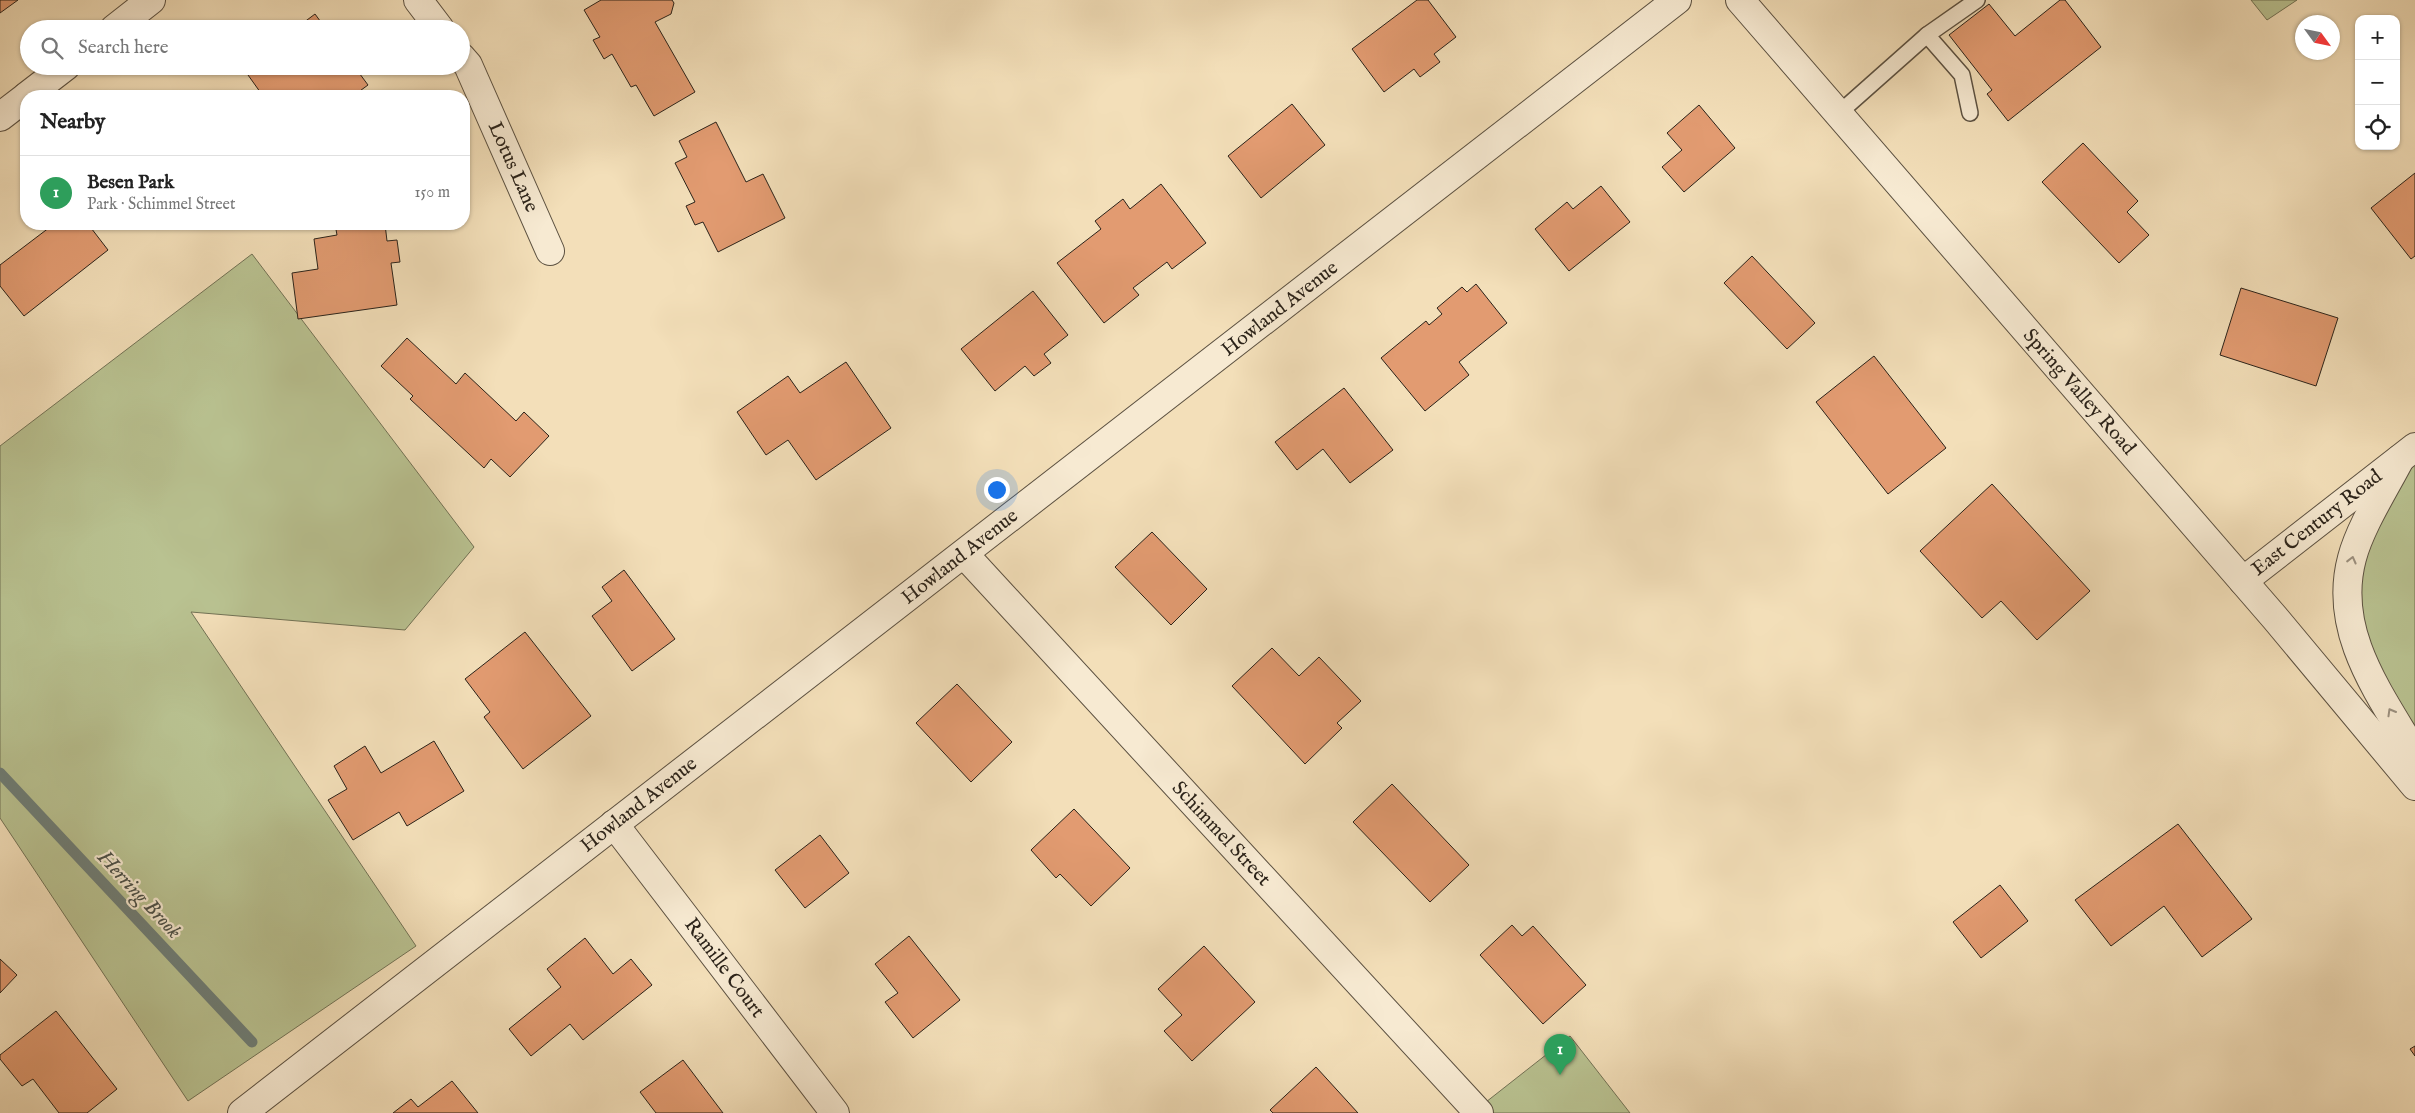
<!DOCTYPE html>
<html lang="en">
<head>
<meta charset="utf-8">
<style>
	body { margin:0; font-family:"IM FELL English",serif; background:#f2f2f2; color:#222 }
	.controls { position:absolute; right:15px; top:15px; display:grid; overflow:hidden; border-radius:10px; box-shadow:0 1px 4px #0004 }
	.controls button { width:45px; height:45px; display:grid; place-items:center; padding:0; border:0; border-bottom:1px solid #e0e0e0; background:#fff; color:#222; font:25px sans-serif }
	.compass { position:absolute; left:2295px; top:15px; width:45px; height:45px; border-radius:50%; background:#fff; box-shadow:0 1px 4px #0004; rotate:123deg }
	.you { position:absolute; left:996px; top:489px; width:18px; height:18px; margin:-12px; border:4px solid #fff; border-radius:50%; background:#1a73e8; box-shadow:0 0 0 8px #1a73e833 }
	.badge { display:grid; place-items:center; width:32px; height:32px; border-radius:50%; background:#db2777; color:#fff; font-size:16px; font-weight:700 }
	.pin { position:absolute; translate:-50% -41px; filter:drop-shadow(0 1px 2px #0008) }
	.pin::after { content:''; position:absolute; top:26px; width:18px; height:15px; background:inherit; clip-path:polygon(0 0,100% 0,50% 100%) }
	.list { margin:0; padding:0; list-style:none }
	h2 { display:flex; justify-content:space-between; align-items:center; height:65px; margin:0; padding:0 20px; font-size:21px }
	h2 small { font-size:16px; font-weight:400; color:#767676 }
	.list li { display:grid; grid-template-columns:32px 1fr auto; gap:15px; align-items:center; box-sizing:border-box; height:75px; padding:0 20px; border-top:1px solid #e0e0e0 }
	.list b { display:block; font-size:19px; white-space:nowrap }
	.list p { margin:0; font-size:16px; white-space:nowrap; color:#767676 }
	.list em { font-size:16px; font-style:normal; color:#767676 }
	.icon { flex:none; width:28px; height:28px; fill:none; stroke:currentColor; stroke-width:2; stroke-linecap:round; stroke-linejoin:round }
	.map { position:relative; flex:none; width:2415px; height:1113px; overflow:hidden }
	.search { position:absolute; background:#fff; box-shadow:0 1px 4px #0004; left:20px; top:20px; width:450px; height:55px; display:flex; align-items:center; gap:12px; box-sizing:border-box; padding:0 18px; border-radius:28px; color:#767676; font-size:19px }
	.panel { position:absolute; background:#fff; box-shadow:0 1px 4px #0004; left:20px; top:90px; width:450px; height:140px; border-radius:20px }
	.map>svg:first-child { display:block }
	.green { fill:#b9c291; stroke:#727255 }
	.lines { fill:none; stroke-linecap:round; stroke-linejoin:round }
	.stream { stroke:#6f7e77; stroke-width:11 }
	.building { fill:#e29b71; stroke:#2a2219 }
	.service-casing { stroke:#5c5141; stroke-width:18 }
	.minor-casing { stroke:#5c5141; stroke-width:30 }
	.tertiary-casing { stroke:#5c5141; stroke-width:30 }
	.service { stroke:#f7ead2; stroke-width:15 }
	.minor { stroke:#f7ead2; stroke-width:28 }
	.tertiary { stroke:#f7ead2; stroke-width:28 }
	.oneway { stroke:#9b907f }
	.labels { text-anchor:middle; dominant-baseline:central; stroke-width:4.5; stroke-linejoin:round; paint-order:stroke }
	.street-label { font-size:20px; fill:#2a2219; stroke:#f7ead2 }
	.water-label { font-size:21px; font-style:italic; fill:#4c5048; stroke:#f7ead2 }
</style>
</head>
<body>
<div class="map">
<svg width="2415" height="1113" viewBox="0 0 2415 1113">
	<rect width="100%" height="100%" fill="#f3dfb9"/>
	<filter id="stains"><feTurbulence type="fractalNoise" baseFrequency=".004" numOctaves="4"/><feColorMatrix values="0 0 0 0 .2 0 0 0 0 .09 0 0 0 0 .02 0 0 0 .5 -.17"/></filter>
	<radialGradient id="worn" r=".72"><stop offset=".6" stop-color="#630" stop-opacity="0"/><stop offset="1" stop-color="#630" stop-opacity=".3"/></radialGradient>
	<g class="green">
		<polygon points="2251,0 2297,0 2267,20"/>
		<polygon points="252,254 474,547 405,630 191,612 416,946 188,1101 0,818 0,446"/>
		<polygon points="2415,447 2415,754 2346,598"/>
		<polygon points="1570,1036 1630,1113 1472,1113"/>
	</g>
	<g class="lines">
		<polyline class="stream" points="0,773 252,1042"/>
	</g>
	<g class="building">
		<polygon points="0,0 18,0 0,13"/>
		<polygon points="601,0 672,0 674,3 671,14 655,22 695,92 654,116 636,85 631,87 612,54 604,59 593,40 600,37 584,10"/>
		<polygon points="1417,0 1428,0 1456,37 1434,54 1440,62 1420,77 1414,69 1384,92 1352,49"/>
		<polygon points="2060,0 2065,0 2101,47 2008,121 1987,94 1992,90 1949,35 1989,4 2015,36"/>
		<polygon points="315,14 326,29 295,29"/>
		<polygon points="245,66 354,66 368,85 353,96 263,96 243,68"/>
		<polygon points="1292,104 1325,145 1261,198 1228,156"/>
		<polygon points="1699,105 1735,148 1684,192 1662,167 1682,150 1667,133"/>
		<polygon points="716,122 746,182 763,174 785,218 718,252 703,222 695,225 686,206 695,202 675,163 687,157 679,141"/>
		<polygon points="2083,143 2138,201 2127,212 2149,235 2119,263 2042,182"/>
		<polygon points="2415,173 2415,256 2411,259 2371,208"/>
		<polygon points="1161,184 1206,243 1172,269 1167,262 1133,288 1139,295 1104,323 1057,263 1101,229 1095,221 1123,199 1130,209"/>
		<polygon points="1601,186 1630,222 1569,271 1535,229 1567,202 1573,209"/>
		<polygon points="54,224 88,224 108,250 24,316 0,286 0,265"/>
		<polygon points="335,224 385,224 387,241 397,240 400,262 391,263 397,305 298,319 292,273 318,269 314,239 337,235"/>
		<polygon points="1752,256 1815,323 1787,349 1724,283"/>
		<polygon points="1476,284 1507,323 1459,362 1469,375 1425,411 1381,358 1426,321 1429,325 1442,314 1437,308 1462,287 1467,292"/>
		<polygon points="2241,288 2338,318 2316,386 2220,355"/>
		<polygon points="1033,291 1068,335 1044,354 1051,363 1034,376 1025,366 995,391 961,349"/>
		<polygon points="407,338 456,384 465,373 516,421 524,412 549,436 510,477 491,459 484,468 410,399 413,396 381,366"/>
		<polygon points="1874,356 1946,448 1888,494 1816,402"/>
		<polygon points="846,362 891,428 816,480 788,440 766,455 737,412 788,376 800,393"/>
		<polygon points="1344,388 1393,450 1350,483 1323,449 1297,470 1275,442"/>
		<polygon points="1992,484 2090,591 2037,640 2001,601 1982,618 1920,551"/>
		<polygon points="1152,532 1207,589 1171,625 1115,567"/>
		<polygon points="624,570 675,639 632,671 592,616 612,601 602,587"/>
		<polygon points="525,632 591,716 523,769 484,717 490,712 465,679"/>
		<polygon points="1272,648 1299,676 1319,657 1361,701 1337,723 1342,728 1305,764 1232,686"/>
		<polygon points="957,684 1012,742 971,782 916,723"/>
		<polygon points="434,741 464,791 407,826 399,812 353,840 328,800 347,789 334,766 365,746 381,773"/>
		<polygon points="1392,784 1469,865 1430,902 1353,822"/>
		<polygon points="1074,809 1130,868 1091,906 1060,874 1056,878 1031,850"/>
		<polygon points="2178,824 2252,919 2202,957 2164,906 2111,946 2075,900"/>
		<polygon points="820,835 849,873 805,908 775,870"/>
		<polygon points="2000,885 2028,921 1981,958 1953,922"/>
		<polygon points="1512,925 1522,936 1533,926 1586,985 1543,1024 1480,955"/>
		<polygon points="909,936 960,1000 913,1038 885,1002 898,993 875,964"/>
		<polygon points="585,938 613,974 631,959 652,985 583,1040 570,1024 531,1056 509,1029 561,987 547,969"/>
		<polygon points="1204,946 1255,1002 1192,1061 1164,1031 1182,1015 1158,989"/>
		<polygon points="0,959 17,975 0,993"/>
		<polygon points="56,1011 117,1089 87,1113 59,1113 33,1079 22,1086 0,1059 0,1055"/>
		<polygon points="2415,1046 2415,1056 2410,1049"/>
		<polygon points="683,1060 723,1113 656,1113 640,1092"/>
		<polygon points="1316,1067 1358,1113 1273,1113 1270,1110"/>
		<polygon points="452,1081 478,1113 393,1113 411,1099 418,1107"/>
	</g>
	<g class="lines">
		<defs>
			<g id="service">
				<polyline points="1927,35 1977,0"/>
				<polyline points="1838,114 1927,35 1962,75 1970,113"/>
			</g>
			<g id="minor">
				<polyline points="418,0 440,29"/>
				<polyline points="114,29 151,0"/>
				<polyline points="461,57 468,65 550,251"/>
				<polyline points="27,96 66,66"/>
				<polyline points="0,117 26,97"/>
				<polyline points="964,554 1479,1113"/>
				<polyline points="614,824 835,1113"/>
			</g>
			<g id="tertiary">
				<polyline points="1740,0 2275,618 2415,786"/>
				<path d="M2400 459C2385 488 2360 527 2352 558 2332 632 2380 694 2415 754"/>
				<polyline points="2243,581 2415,447"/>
				<polyline points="242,1113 1677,0"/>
			</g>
		</defs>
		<use href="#service" class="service-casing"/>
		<use href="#minor" class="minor-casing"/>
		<use href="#tertiary" class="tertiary-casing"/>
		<use href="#service" class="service"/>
		<use href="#minor" class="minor"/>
		<use href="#tertiary" class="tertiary"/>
	</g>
	<defs><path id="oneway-chevron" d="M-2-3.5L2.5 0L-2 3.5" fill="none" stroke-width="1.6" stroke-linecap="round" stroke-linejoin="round" transform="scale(1.25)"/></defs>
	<g class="oneway">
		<use href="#oneway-chevron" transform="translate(2352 560) rotate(-76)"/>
		<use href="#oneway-chevron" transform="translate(2391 712) rotate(-120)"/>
	</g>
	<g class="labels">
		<g class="street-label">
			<text transform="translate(513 167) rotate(66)">Lotus Lane</text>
			<text transform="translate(1280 309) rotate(-38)">Howland Avenue</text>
			<text transform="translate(2079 392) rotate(49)">Spring Valley Road</text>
			<text transform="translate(2317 523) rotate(-38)">East Century Road</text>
			<text transform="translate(960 557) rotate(-38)">Howland Avenue</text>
			<text transform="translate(639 805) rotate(-38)">Howland Avenue</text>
			<text transform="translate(1221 834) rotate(47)">Schimmel Street</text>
			<text transform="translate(724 968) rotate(53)">Ramille Court</text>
		</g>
		<g class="water-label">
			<text transform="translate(139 895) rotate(47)">Herring Brook</text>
		</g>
	</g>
	<rect width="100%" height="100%" filter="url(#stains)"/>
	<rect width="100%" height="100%" fill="url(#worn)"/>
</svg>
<div class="controls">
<button>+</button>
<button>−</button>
<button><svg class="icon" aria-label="locate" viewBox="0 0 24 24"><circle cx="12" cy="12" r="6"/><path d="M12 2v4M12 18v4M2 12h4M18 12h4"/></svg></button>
</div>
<svg class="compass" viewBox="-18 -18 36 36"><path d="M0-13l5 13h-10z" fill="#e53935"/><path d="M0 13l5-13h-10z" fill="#767676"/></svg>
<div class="you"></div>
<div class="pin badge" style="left:1560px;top:1075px;background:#2e9e5b">1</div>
<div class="search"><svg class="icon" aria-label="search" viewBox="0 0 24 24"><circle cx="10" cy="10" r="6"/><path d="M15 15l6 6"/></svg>Search here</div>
<section class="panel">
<h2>Nearby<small></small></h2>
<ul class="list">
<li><span class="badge" style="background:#2e9e5b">1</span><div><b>Besen Park</b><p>Park · Schimmel Street</p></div><em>150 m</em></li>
</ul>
</section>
</div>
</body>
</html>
